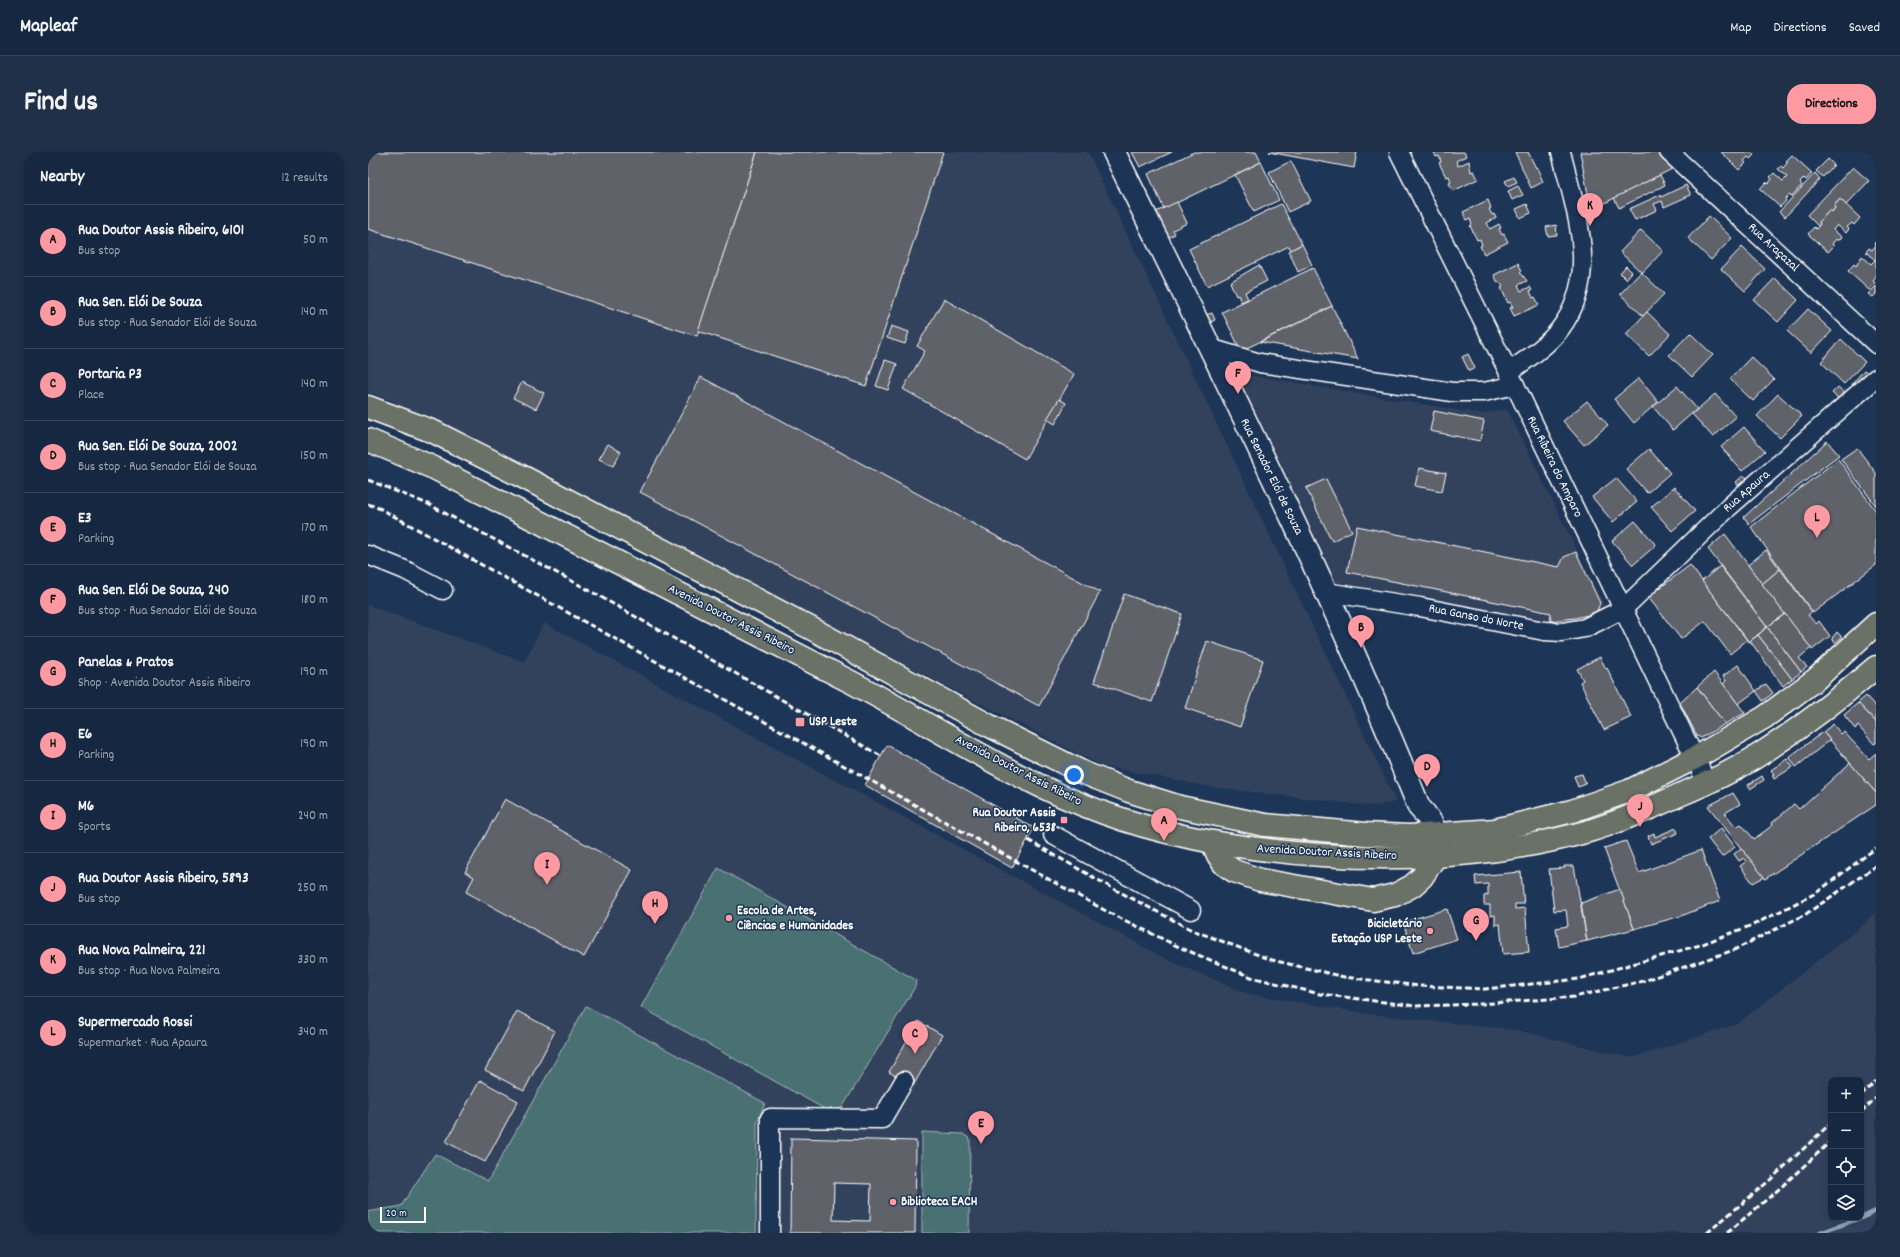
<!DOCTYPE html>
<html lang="en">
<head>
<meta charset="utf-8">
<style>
	body { margin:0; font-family:Dekko,sans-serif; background:#1f3048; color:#f1f3f6 }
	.controls { position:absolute; right:12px; bottom:12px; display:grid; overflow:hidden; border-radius:8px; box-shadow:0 2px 6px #0003 }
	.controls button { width:36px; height:36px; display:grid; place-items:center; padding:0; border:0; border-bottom:1px solid #35445a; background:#162841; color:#f1f3f6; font:20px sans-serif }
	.scale { position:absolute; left:12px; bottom:10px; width:46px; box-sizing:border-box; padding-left:4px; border:2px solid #fff; border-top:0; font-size:11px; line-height:14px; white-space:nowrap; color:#fff; -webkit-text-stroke:3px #1d3557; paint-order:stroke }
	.you { position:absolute; left:706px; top:623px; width:14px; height:14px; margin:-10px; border:3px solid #fff; border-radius:50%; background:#1a73e8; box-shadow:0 0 0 6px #1a73e833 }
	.badge { display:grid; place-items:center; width:26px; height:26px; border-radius:50%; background:#ff9aa2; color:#111; font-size:13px; font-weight:700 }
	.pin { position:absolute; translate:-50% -33px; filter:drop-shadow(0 1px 2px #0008) }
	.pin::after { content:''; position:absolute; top:21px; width:14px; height:12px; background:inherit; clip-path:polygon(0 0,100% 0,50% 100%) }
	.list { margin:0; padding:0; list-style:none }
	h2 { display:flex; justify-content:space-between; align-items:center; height:52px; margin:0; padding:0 16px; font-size:17px }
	h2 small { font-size:13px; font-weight:400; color:#9ea6b1 }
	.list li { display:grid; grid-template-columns:26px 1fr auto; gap:12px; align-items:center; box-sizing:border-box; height:72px; padding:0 16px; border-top:1px solid #35445a }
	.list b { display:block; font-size:15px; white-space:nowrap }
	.list p { margin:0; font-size:13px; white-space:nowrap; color:#9ea6b1 }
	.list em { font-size:13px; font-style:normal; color:#9ea6b1 }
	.icon { flex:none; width:22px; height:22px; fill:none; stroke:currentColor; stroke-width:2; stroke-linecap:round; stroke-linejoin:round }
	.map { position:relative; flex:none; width:1508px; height:1081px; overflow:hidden; border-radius:16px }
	header { display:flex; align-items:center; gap:24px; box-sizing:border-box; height:56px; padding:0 20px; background:#162841; border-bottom:1px solid #35445a }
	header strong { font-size:19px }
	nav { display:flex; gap:22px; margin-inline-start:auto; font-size:14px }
	.intro { display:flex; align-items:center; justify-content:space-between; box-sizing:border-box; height:96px; padding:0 24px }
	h1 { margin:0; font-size:28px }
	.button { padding:10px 18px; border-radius:16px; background:#ff9aa2; color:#111; font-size:14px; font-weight:700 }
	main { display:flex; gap:24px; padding:0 24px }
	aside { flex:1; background:#162841; border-radius:16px; box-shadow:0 2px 6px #0003 }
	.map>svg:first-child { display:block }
	.built { fill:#31425d; fill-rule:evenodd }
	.green { fill:#496f72; stroke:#a4b7b8 }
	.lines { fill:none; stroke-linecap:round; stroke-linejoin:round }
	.stream { stroke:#8ba6b5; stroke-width:4.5 }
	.building { fill:#61626b; stroke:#fff; fill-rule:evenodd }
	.street-casing { stroke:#fff; stroke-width:21 }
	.secondary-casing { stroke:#fff; stroke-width:25 }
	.primary-casing { stroke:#fff; stroke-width:25 }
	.street { stroke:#1d3557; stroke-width:18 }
	.secondary { stroke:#1d3557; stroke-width:22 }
	.primary { stroke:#6a7166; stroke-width:22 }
	.rail { stroke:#fff; stroke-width:3; stroke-dasharray:6 3; stroke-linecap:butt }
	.poi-dot { fill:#ff9aa2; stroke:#1d3557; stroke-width:1.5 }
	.labels { text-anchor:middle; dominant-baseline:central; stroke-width:3; stroke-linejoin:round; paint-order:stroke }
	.street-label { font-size:13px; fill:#fff; stroke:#1d3557 }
	.poi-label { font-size:13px; font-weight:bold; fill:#fff; stroke:#1d3557; text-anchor:start }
</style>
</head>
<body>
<header>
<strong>Mapleaf</strong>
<nav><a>Map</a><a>Directions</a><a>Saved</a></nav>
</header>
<div class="intro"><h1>Find us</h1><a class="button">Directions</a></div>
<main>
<aside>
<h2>Nearby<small>12 results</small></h2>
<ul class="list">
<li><span class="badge">A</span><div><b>Rua Doutor Assis Ribeiro, 6101</b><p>Bus stop</p></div><em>50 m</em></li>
<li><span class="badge">B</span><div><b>Rua Sen. Elói De Souza</b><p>Bus stop · Rua Senador Elói de Souza</p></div><em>140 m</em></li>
<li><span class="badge">C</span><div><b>Portaria P3</b><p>Place</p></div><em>140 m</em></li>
<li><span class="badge">D</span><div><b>Rua Sen. Elói De Souza, 2002</b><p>Bus stop · Rua Senador Elói de Souza</p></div><em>150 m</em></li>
<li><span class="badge">E</span><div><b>E3</b><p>Parking</p></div><em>170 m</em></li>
<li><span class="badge">F</span><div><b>Rua Sen. Elói De Souza, 240</b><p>Bus stop · Rua Senador Elói de Souza</p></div><em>180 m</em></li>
<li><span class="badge">G</span><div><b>Panelas &amp; Pratos</b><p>Shop · Avenida Doutor Assis Ribeiro</p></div><em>190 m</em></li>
<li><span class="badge">H</span><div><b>E6</b><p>Parking</p></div><em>190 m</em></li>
<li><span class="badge">I</span><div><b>M6</b><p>Sports</p></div><em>240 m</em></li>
<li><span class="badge">J</span><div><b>Rua Doutor Assis Ribeiro, 5893</b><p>Bus stop</p></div><em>250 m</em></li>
<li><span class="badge">K</span><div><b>Rua Nova Palmeira, 221</b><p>Bus stop · Rua Nova Palmeira</p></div><em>330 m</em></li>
<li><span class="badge">L</span><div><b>Supermercado Rossi</b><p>Supermarket · Rua Apaura</p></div><em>340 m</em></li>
</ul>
</aside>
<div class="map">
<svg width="1508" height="1081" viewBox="0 0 1508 1081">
	<rect width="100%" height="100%" fill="#1d3557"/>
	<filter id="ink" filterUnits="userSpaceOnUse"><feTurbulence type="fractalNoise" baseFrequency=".025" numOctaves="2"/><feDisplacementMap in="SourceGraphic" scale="8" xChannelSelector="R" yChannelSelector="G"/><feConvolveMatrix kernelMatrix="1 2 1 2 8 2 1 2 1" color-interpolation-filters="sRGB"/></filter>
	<g filter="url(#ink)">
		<g class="built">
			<polygon points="0,0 720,0 1028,650 1005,654 849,636 734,614 22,248 0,241"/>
			<polygon points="880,223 1113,262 1139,257 1236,453 1233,461 1216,468 1196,472 1178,472 963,429 873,234"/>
			<path d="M0 453 156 510 176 471 804 810 881 842 1001 862 1148 878 1264 906 1369 872 1495 773 1508 759V1081H0ZM1463 928H1493V1066H1463Z"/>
		</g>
		<g class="green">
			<polygon points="350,716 548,828 547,835 474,956 462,960 273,855"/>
			<polygon points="218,854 397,951 389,971 388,1081 0,1081 0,1060 33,1054 67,1002 120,1029"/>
			<polygon points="554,980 595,982 602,987 601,1081 554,1081"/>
		</g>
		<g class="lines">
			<g class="stream">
				<polyline points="1493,1066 1508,1059"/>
				<polyline points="1452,1081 1492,1066"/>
			</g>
		</g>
		<g class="building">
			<polygon points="0,0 389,0 329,184 0,77"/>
			<polygon points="389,0 575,0 498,234 330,179"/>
			<polygon points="764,0 804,0 772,15"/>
			<polygon points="826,0 888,0 893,10 796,57 780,22"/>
			<polygon points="901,0 989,0 986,16"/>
			<polygon points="1066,0 1096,0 1098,4 1088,9 1090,14 1101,9 1103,20 1106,19 1110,27 1085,39 1081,31 1083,30 1081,24 1078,25 1071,11 1073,10 1071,4 1068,5"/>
			<polygon points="1147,0 1160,0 1168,16 1169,15 1175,30 1163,36"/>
			<polygon points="1212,0 1289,0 1306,16 1223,58"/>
			<polygon points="1353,0 1383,0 1386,3 1382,7 1380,5 1376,9 1378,11 1371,18"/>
			<polygon points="1424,3 1444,21 1438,28 1436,26 1432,31 1434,33 1423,45 1421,43 1417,47 1418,49 1412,55 1392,37 1398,30 1400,32 1404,27 1402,25 1406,21 1415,29 1419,25 1410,17 1413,14 1415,16 1420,10 1418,9"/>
			<polygon points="1460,7 1466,13 1455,25 1448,19"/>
			<polygon points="923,9 943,49 920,60 901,20"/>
			<polygon points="893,10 911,48 886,60 867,23"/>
			<polygon points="1485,15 1501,29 1478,53 1472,47 1466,54 1467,56 1464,60 1462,58 1451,70 1452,72 1450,74 1439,63"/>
			<polygon points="1447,21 1452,27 1417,65 1411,60"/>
			<polygon points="1292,23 1297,33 1251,56 1246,46"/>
			<polygon points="1146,25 1149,30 1140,34 1137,29"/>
			<polygon points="1318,33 1323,43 1296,55 1294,49 1286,52 1289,58 1267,68 1261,57 1292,43 1293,45"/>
			<polygon points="1150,34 1155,43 1144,48 1140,39"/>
			<polygon points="1472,47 1492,66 1486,73 1484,71 1479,75 1481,77 1478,81 1469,73 1465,78 1474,85 1470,89 1468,87 1464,92 1466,94 1460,100 1440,82 1446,75 1448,77 1452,72 1451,70 1462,58 1464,60 1467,56 1466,54"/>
			<polygon points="1120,48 1123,56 1121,57 1124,63 1126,62 1128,66 1119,71 1122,77 1131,72 1133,76 1131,77 1134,83 1136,82 1140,90 1116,102 1112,94 1114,93 1112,87 1109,88 1102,74 1104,73 1102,67 1099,68 1095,60"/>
			<polygon points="809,50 819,71 805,78 807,82 801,85 788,60"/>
			<polygon points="913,52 934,92 923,98 921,94 839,134 821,97"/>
			<polygon points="1159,52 1163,61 1152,66 1148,57"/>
			<polygon points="1341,64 1364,86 1343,108 1320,86"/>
			<polygon points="1188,73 1189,83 1180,84 1178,75"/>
			<polygon points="1273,78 1295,99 1274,121 1252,100"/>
			<polygon points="1508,89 1508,126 1505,129 1507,131 1501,138 1480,119 1486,112 1488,114 1494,104 1503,112 1507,108 1498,100 1501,96 1504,98 1508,93 1506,92"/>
			<polygon points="934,92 944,113 930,120 921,99"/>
			<polygon points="1374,95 1397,117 1377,139 1353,117"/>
			<polygon points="1150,111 1154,119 1152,120 1159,129 1150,133 1153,139 1162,135 1164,138 1162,139 1165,146 1167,145 1171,153 1146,164 1142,156 1145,155 1142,150 1140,151 1133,136 1135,135 1132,130 1130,131 1126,123"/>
			<polygon points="891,113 899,129 877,140 880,147 873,150 870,143 868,144 862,130"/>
			<polygon points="1258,114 1264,120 1258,127 1252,121"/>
			<polygon points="945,116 964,154 873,199 854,160"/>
			<polygon points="1273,120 1296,142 1275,164 1252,142"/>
			<polygon points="1407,126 1430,148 1410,170 1386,148"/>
			<polygon points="1508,134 1508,142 1505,145 1500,142"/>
			<polygon points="576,147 706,222 657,307 535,237 557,199 549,194"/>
			<polygon points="964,154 990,207 892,190"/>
			<polygon points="1440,157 1464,179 1443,201 1419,179"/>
			<polygon points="1279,160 1302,182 1281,204 1258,182"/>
			<polygon points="844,161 847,168 838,172 838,163"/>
			<polygon points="523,174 541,180 537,192 519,186"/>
			<polygon points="1322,181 1345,203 1324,225 1301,203"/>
			<polygon points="1473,187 1497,210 1476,232 1453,210"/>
			<polygon points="1100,202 1107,216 1101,219 1094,205"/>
			<polygon points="1383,205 1406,227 1385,249 1362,227"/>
			<polygon points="517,208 529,212 520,238 508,234"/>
			<polygon points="1496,218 1501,222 1488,236 1484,232"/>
			<polygon points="333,225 732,440 671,554 272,340"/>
			<polygon points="1271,226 1290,250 1266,271 1246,247"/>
			<polygon points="154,230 176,241 168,257 145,246"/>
			<polygon points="1309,234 1329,257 1305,278 1285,255"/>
			<polygon points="1470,235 1479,243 1473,249 1464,241"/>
			<polygon points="1347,242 1368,265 1345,285 1324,262"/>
			<polygon points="1410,242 1434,264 1412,286 1389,264"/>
			<polygon points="691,247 698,251 687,272 679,267"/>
			<polygon points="1219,249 1240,273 1216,293 1195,269"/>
			<polygon points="1066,259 1116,269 1112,289 1062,279"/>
			<polygon points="1376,275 1397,299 1374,319 1353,295"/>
			<polygon points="1459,289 1471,303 1381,372 1376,365"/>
			<polygon points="240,292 253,300 245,314 231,307"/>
			<polygon points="1489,296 1508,321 1508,354 1473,307"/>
			<polygon points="1281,297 1302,321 1279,341 1258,317"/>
			<polygon points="1470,307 1508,359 1508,413 1445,461 1383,375"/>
			<polygon points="1051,316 1078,321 1074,339 1047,334"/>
			<polygon points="1376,323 1381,328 1372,335 1368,330"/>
			<polygon points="1248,326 1269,350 1245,370 1224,345"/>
			<polygon points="958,327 984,379 964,389 938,336"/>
			<polygon points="1306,335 1327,359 1304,379 1283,355"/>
			<polygon points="1267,369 1288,393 1265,413 1244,389"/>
			<polygon points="989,374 1191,415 1196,405 1208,400 1232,451 1229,459 1220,463 1207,466 1182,469 1183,461 979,420"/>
			<polygon points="1357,382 1417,462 1399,475 1340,397"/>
			<polygon points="1398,398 1412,417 1394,432 1380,413"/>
			<polygon points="1322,413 1379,488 1362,502 1337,469 1313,487 1280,445"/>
			<polygon points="1352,414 1399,475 1381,490 1334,429"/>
			<polygon points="1412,417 1444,460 1440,463 1448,472 1451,469 1462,484 1444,498 1394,432"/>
			<polygon points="756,442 814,462 784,550 726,530"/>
			<polygon points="1417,462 1443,496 1431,506 1439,515 1433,520 1399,475"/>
			<polygon points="1399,475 1433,520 1424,527 1390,483"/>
			<polygon points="1469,480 1474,485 1467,491 1464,486"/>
			<polygon points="1390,483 1424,527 1415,534 1382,489"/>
			<polygon points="839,489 895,508 872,575 817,556"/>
			<polygon points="1232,505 1238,517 1239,516 1263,565 1236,578 1212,530 1215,528 1209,517"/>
			<polygon points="1370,513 1388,539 1370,552 1355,532 1358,529 1355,524"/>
			<polygon points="1346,520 1377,561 1357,572 1329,535"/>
			<polygon points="1398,532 1405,541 1395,549 1388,539"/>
			<polygon points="1329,535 1357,572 1333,586 1329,584 1312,551"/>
			<polygon points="1498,544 1508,555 1508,570 1490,551"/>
			<polygon points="1490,551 1508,570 1508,591 1506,592 1490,574 1487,577 1476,563"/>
			<polygon points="1465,572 1473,582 1476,580 1501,607 1508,601 1508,641 1455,580"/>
			<polygon points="1455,580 1462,588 1428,615 1421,605"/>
			<polygon points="519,593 666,676 644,716 497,633"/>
			<polygon points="1419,607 1425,615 1406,627 1404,623 1406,622 1403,618"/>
			<polygon points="1482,611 1508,641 1508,653 1397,727 1340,654 1365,641 1372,652 1357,661 1368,675 1373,672 1386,687 1405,673 1404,671 1426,652 1431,657"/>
			<polygon points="1214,622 1218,632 1210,635 1206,624"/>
			<polygon points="1394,624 1396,628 1382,637 1380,633"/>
			<polygon points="137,647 264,718 216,805 98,740 106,725 97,720"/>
			<polygon points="1308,676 1310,681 1283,692 1280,684 1286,681 1287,685"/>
			<polygon points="1353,676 1367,695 1354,705 1340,687"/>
			<polygon points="1258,689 1271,721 1333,698 1352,749 1313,764 1266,777 1236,696"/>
			<polygon points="1373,696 1378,702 1396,725 1385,731 1372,714 1379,709 1376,706 1371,709 1366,702"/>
			<polygon points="1196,714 1206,714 1219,789 1191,795 1188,776 1200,774 1198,758 1186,759 1181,717 1197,716"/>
			<polygon points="1153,720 1156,752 1147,752 1147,757 1157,756 1161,800 1135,802 1132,772 1127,773 1127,763 1122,764 1122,753 1116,753 1116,744 1120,743 1120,732 1108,733 1107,724"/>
			<polygon points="1252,737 1266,777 1219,789 1213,751"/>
			<polygon points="1079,757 1089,787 1045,801 1035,770"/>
			<polygon points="149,859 187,879 156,939 117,918"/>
			<polygon points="550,869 574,883 545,934 521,920"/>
			<polygon points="112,928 150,949 117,1010 78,990"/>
			<path d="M423 986 548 989 547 1081H422ZM466 1031 503 1032 502 1069 465 1068Z"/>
		</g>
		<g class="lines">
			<defs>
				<g id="street">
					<polyline points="1031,0 1147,233 1339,631"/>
					<polyline points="1301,0 1508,192"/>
					<polyline points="842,196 892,211 1084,240 1116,240 1147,233"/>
					<path d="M1141 220C1159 207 1179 194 1192 177 1233 123 1207 58 1193 0"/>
					<polyline points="0,403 37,418 75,438"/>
					<polyline points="958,440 1052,455 1176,479 1194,480 1217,476 1255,457 1361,355 1508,226"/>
					<polyline points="685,683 823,758"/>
					<polyline points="402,1081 402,966 514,967 536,929"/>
				</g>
				<path id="secondary" d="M746 0C852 216 961 432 1051 655 1066 671 1069 678 1067 700"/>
				<g id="primary">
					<polyline points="0,255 66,280 159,327 448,479 620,573 716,621 761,639 812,655 897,673 998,682 1041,684 1127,678 1204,659 1261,639 1329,605 1397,565 1448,527 1508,472"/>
					<path d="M0 288 66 316C205 387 344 458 483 530 567 574 647 629 736 661 807 687 879 698 953 703 1044 709 1133 704 1221 679 1251 670 1281 657 1309 644 1338 632 1368 618 1394 601 1434 575 1472 546 1508 515"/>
					<polyline points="845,692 850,703 856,712 866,719 892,728 1005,748 1027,743 1044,734 1054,725 1067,705"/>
				</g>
			</defs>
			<use href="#street" class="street-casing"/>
			<use href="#secondary" class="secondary-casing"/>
			<use href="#primary" class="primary-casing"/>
			<use href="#street" class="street"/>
			<use href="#secondary" class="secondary"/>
			<use href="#primary" class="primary"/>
			<g class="rail">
				<polyline points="0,328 60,352 217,436 513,604"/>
				<polyline points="0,352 13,357 738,759 811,795 883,825 952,842 1047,854 1113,852 1206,845 1275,829 1366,798 1438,762 1508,714"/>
				<polyline points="660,688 746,737 824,778 904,808 976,825 1052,834 1117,837 1211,827 1332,793 1387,772 1448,741 1508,696"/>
				<polyline points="1493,943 1508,929"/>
				<polyline points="1493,960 1508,946"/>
				<polyline points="1339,1081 1402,1028 1463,971"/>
				<polyline points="1359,1081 1411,1037 1463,989"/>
			</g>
		</g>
	</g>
	<g class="poi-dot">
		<rect x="427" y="565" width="10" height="10" rx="2"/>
		<rect x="692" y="664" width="8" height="8" rx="2"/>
		<circle cx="361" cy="766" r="4"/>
		<circle cx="1062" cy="779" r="4"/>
		<circle cx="525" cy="1050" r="4"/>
	</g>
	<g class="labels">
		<g class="street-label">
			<text transform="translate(1405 96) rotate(43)">Rua Araçazal</text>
			<text transform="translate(1186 315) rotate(64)">Rua Ríbeira do Amparo</text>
			<text transform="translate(903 325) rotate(64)">Rua Senador Elói de Souza</text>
			<text transform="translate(1379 340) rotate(-41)">Rua Apaura</text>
			<text transform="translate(1108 466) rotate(11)">Rua Ganso do Norte</text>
			<text transform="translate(363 468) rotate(27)">Avenida Doutor Assis Ribeiro</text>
			<text transform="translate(650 619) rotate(27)">Avenida Doutor Assis Ribeiro</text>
			<text transform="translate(959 701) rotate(3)">Avenida Doutor Assis Ribeiro</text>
		</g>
		<g class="poi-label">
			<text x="441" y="570">USP Leste</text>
			<text x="688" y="661" text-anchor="end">Rua Doutor Assis<tspan x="688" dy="15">Ribeiro, 6538</tspan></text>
			<text x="369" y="759">Escola de Artes,<tspan x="369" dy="15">Ciências e Humanidades</tspan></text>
			<text x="1054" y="772" text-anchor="end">Bicicletário<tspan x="1054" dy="15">Estação USP Leste</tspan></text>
			<text x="533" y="1050">Biblioteca EACH</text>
		</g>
	</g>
</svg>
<div class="controls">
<button>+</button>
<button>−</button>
<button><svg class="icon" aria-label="locate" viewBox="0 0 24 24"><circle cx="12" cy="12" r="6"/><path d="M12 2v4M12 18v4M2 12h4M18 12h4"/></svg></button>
<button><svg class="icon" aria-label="layers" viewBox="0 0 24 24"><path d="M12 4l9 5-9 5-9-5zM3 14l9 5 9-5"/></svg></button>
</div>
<div class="scale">20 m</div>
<div class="you"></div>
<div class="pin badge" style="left:796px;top:689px">A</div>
<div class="pin badge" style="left:993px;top:496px">B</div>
<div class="pin badge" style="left:547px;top:902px">C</div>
<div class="pin badge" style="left:1059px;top:635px">D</div>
<div class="pin badge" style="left:613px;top:992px">E</div>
<div class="pin badge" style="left:870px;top:242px">F</div>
<div class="pin badge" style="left:1108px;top:789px">G</div>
<div class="pin badge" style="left:287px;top:772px">H</div>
<div class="pin badge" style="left:179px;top:733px">I</div>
<div class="pin badge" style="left:1272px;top:675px">J</div>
<div class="pin badge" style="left:1222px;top:74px">K</div>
<div class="pin badge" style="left:1449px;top:386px">L</div>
</div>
</main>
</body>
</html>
